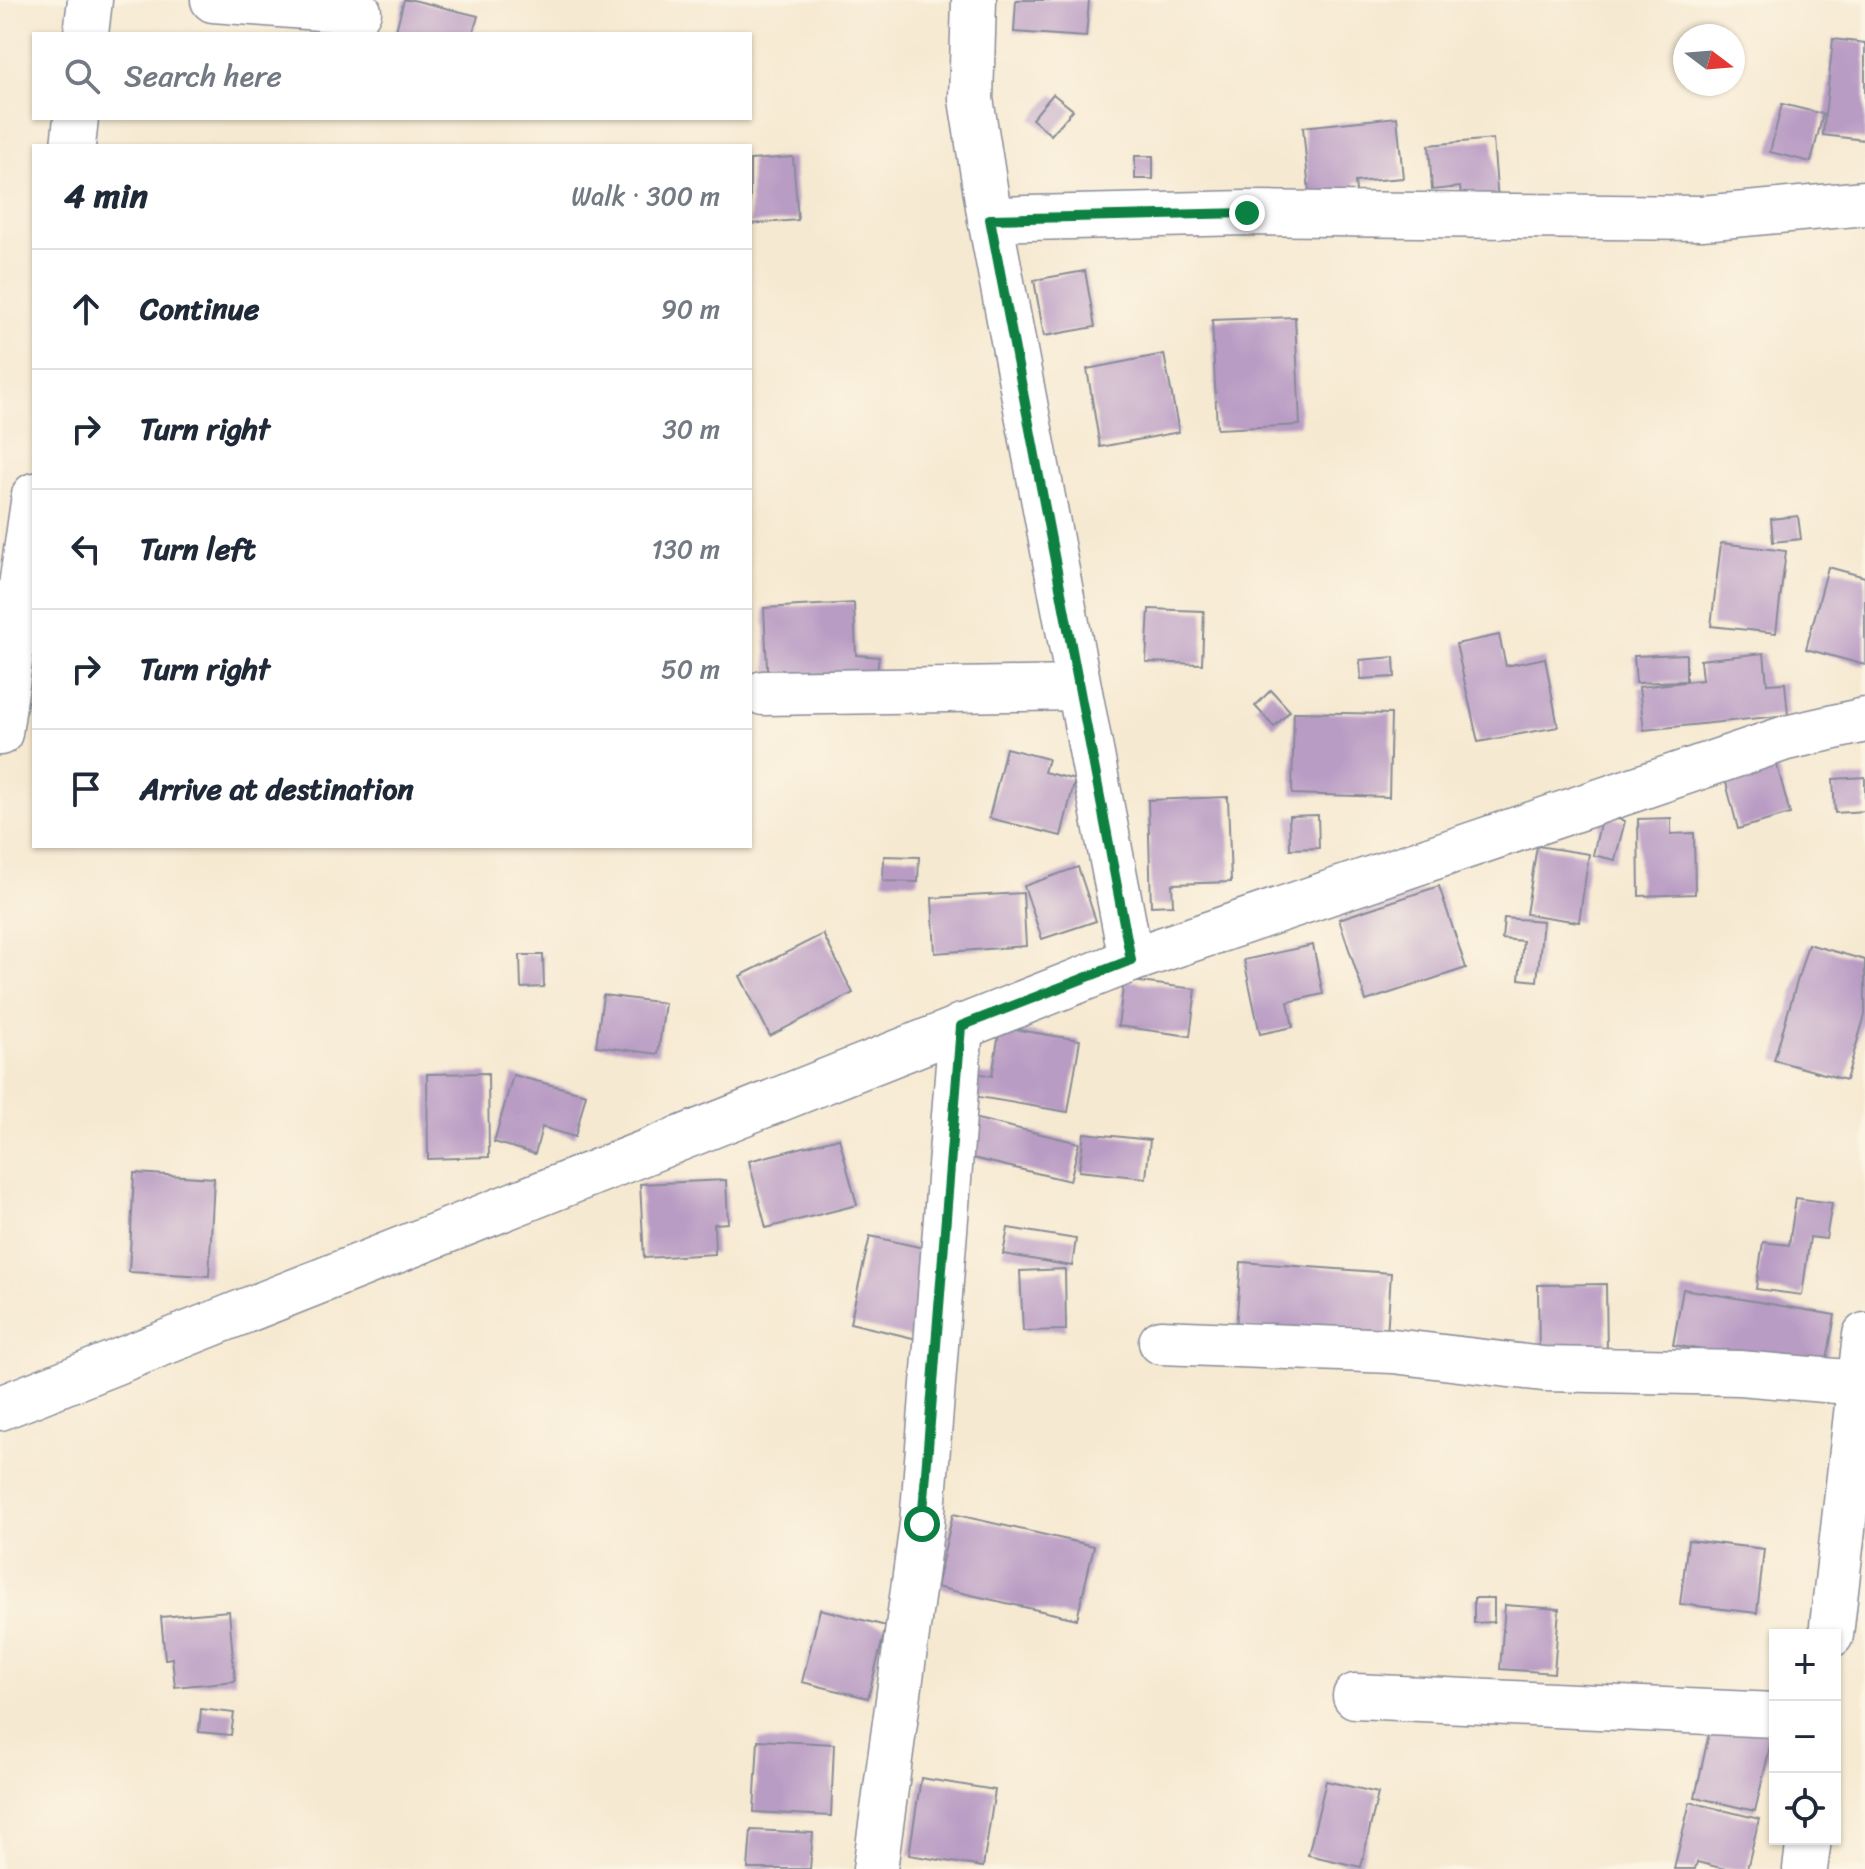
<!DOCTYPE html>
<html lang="en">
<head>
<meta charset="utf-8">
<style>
	body { margin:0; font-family:Sriracha,sans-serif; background:#f6f6f7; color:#1f2937 }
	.controls { position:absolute; right:24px; bottom:24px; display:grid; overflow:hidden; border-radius:0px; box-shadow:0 2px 6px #0004 }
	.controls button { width:72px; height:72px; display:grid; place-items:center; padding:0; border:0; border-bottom:2px solid #e0e1e3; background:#fff; color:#1f2937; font:40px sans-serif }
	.compass { position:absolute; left:1673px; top:24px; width:72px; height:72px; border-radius:50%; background:#fff; box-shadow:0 2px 6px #0004; rotate:106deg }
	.stop { position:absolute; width:24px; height:24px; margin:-18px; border:6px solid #0b8043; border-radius:50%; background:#fff }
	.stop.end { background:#0b8043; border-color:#fff; box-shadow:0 2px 8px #0008 }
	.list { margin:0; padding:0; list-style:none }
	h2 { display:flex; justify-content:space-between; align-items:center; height:104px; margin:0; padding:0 32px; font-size:34px }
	h2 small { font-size:26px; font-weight:400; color:#747a83 }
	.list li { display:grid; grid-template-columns:52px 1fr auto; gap:24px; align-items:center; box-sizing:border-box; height:120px; padding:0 32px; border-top:2px solid #e0e1e3 }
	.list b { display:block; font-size:30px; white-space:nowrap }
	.list em { font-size:26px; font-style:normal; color:#747a83 }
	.icon { flex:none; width:44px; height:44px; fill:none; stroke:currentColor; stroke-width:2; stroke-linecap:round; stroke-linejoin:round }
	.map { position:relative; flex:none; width:1865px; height:1869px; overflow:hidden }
	.search { position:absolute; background:#fff; box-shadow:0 2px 6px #0004; left:32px; top:32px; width:720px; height:88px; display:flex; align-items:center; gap:20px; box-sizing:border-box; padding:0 28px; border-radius:0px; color:#747a83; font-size:30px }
	.panel { position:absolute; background:#fff; box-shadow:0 2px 6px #0004; left:32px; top:144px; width:720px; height:704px; border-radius:0px }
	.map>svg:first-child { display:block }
	.building { fill:#b99cc4 }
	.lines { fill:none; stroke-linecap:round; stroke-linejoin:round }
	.minor-casing { stroke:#888c98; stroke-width:47 }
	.minor { stroke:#fff; stroke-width:44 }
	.route { stroke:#0b8043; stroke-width:10 }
</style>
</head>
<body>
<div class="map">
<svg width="1865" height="1869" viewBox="0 0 1865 1869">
	<rect width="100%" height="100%" fill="#fcf5e5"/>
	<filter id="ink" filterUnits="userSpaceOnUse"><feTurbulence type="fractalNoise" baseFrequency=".0125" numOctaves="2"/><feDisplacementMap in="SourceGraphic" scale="16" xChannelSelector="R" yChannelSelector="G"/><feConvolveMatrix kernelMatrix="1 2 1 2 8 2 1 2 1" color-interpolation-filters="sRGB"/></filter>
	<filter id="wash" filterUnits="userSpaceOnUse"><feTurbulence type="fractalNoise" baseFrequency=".006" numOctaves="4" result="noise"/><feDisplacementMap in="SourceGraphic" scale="32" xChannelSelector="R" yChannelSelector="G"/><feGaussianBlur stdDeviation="1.8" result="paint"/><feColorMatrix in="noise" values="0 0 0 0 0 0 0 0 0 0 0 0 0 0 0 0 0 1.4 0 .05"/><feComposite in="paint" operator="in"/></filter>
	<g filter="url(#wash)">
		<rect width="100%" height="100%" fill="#f6e9d1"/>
		<g id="blocks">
			<g class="building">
				<polygon points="404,0 413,0 478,16 473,34 395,34"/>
				<polygon points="1016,0 1089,0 1086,37 1014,32"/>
				<polygon points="1833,39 1865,43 1865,140 1823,135"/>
				<polygon points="1053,94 1073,110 1051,135 1032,119"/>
				<polygon points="1782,104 1823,114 1811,162 1770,152"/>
				<polygon points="1397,117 1403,178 1355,182 1357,199 1310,203 1303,127"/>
				<polygon points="1493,139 1498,201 1462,204 1460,187 1432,190 1429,145"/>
				<rect x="1135" y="156" width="18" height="23"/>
				<polygon points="793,157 798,220 750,224 750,160"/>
				<polygon points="1085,271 1095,327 1044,336 1034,280"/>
				<polygon points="1295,317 1300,425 1217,429 1212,320"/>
				<polygon points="1164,354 1179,432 1100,447 1087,369"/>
				<polygon points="1798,516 1801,539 1773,542 1771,519"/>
				<polygon points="1721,543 1786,551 1776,633 1711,626"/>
				<polygon points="1828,567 1865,577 1865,665 1806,649"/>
				<polygon points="854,603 856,655 879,657 876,679 768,686 764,608"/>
				<polygon points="1149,609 1204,611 1202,664 1146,662"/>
				<polygon points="1499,635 1506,666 1545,658 1558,727 1478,742 1456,644"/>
				<polygon points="1764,653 1767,684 1785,683 1788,715 1644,730 1639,687 1702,680 1700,660"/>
				<polygon points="1686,654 1686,681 1636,683 1634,656"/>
				<polygon points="1394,657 1395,677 1361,679 1360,660"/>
				<polygon points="1271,690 1290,711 1274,727 1255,706"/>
				<polygon points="1294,712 1391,714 1389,797 1292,794"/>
				<polygon points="1006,748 1048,759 1044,772 1075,780 1061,836 989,818"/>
				<polygon points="1777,765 1790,814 1738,829 1725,779"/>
				<polygon points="1865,777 1865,811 1835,813 1833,779"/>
				<polygon points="1228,797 1231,882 1172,884 1173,905 1151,906 1148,800"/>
				<polygon points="1318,815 1319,848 1290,849 1289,816"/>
				<polygon points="1602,815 1625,821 1615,860 1593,855"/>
				<polygon points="1671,818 1671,834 1694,833 1695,894 1639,896 1638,819"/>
				<polygon points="1537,846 1589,854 1579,922 1526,914"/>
				<polygon points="884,856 919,857 918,882 883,881"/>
				<polygon points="1078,867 1096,921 1042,939 1024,886"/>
				<polygon points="1439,886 1466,968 1366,1001 1339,919"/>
				<polygon points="1023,893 1026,946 935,953 932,898"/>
				<polygon points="1504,918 1543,921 1537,981 1519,979 1523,941 1502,939"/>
				<polygon points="823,934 853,993 770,1036 740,976"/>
				<polygon points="1808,944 1865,960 1865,1015 1846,1080 1774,1060"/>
				<polygon points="1313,945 1323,994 1288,1002 1293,1027 1260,1034 1244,960"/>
				<polygon points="520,955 543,955 544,987 521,988"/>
				<polygon points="1124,980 1196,989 1190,1036 1118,1026"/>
				<polygon points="603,995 665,1003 658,1054 596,1046"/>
				<polygon points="1000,1027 1080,1040 1068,1112 973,1096 977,1073 992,1076"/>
				<polygon points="488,1073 489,1157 428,1159 427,1074"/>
				<polygon points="513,1075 586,1094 575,1137 542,1127 535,1154 494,1142"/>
				<polygon points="973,1118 1079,1143 1070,1181 964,1156"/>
				<polygon points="1084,1133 1150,1140 1146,1178 1079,1171"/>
				<polygon points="839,1138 857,1205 766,1228 749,1161"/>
				<polygon points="134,1173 214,1178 209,1276 129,1272"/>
				<polygon points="726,1180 728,1223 714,1224 715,1254 644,1258 640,1184"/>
				<polygon points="1796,1198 1832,1203 1826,1239 1810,1237 1802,1295 1756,1289 1763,1242 1789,1245"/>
				<polygon points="1008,1228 1076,1239 1072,1266 1003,1254"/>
				<polygon points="870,1236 937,1251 917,1339 850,1323"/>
				<polygon points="1241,1262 1391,1273 1387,1336 1236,1328"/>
				<polygon points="1065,1269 1066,1330 1023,1331 1020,1271"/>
				<polygon points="1606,1284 1607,1355 1539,1356 1538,1285"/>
				<polygon points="1683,1289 1835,1315 1825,1371 1673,1345"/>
				<polygon points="953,1514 1094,1546 1077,1619 936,1587"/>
				<polygon points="1688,1540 1764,1549 1757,1613 1680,1604"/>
				<polygon points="1474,1598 1494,1598 1494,1622 1474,1623"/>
				<polygon points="1505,1605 1559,1609 1554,1673 1500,1669"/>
				<polygon points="820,1609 886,1626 868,1698 802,1682"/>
				<polygon points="229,1611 235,1681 175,1687 172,1658 165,1659 161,1617"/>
				<polygon points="201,1709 234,1713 231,1735 199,1732"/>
				<polygon points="1712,1720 1773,1734 1755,1811 1695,1797"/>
				<polygon points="758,1740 834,1744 831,1816 754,1812"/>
				<polygon points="921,1778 995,1790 983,1867 909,1855"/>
				<polygon points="1326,1781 1378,1793 1361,1867 1308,1855"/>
				<polygon points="1690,1802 1759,1819 1747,1869 1725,1869 1697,1862 1695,1869 1674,1869"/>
				<polygon points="751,1830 813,1833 810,1869 748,1869"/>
			</g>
		</g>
	</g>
	<g filter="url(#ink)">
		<use href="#blocks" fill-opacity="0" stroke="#888c98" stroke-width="2"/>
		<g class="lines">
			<defs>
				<g id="minor">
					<polyline points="213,0 359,11"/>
					<polyline points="974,0 971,99 990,219 1131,960"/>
					<polyline points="86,34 90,0"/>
					<polyline points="73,146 76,118"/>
					<polyline points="990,219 1247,213 1702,218 1865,203"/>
					<polyline points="763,693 1079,688"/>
					<polyline points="0,733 34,495"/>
					<polyline points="1161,1342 1393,1351 1543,1369 1739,1373 1860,1383"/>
					<polyline points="0,1408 1131,960 1786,738 1865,720"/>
					<polyline points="1831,1635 1865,1335"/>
					<polyline points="1355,1696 1775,1715"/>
					<polyline points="875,1869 922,1524 961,1026"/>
					<polyline points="1805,1869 1809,1839"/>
				</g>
			</defs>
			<use href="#minor" class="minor-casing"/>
			<use href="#minor" class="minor"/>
		</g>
	</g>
	<g class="lines" filter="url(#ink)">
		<polyline class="route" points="922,1524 961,1026 1131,960 990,219 1247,213"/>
	</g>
</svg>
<div class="controls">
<button>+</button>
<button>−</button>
<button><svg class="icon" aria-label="locate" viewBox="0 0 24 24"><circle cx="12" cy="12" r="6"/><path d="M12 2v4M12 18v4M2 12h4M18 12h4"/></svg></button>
</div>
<svg class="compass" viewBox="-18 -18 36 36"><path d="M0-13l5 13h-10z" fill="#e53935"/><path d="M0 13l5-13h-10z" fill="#747a83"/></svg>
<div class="stop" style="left:922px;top:1524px"></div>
<div class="stop end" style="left:1247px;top:213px"></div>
<div class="search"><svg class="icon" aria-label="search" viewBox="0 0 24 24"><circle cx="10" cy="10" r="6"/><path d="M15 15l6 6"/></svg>Search here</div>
<section class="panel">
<h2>4 min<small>Walk · 300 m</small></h2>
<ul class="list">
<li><svg class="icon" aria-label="ahead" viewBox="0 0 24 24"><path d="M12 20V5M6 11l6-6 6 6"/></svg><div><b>Continue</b></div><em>90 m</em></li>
<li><svg class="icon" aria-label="right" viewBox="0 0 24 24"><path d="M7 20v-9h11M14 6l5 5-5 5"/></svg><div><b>Turn right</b></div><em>30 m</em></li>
<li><svg class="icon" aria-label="left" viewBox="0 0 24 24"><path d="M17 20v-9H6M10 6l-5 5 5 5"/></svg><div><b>Turn left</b></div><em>130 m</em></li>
<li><svg class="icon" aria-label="right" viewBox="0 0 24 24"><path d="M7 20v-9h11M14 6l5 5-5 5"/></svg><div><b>Turn right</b></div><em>50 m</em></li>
<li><svg class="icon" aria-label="arrive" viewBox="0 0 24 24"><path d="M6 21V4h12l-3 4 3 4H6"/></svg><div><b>Arrive at destination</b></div></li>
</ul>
</section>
</div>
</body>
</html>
